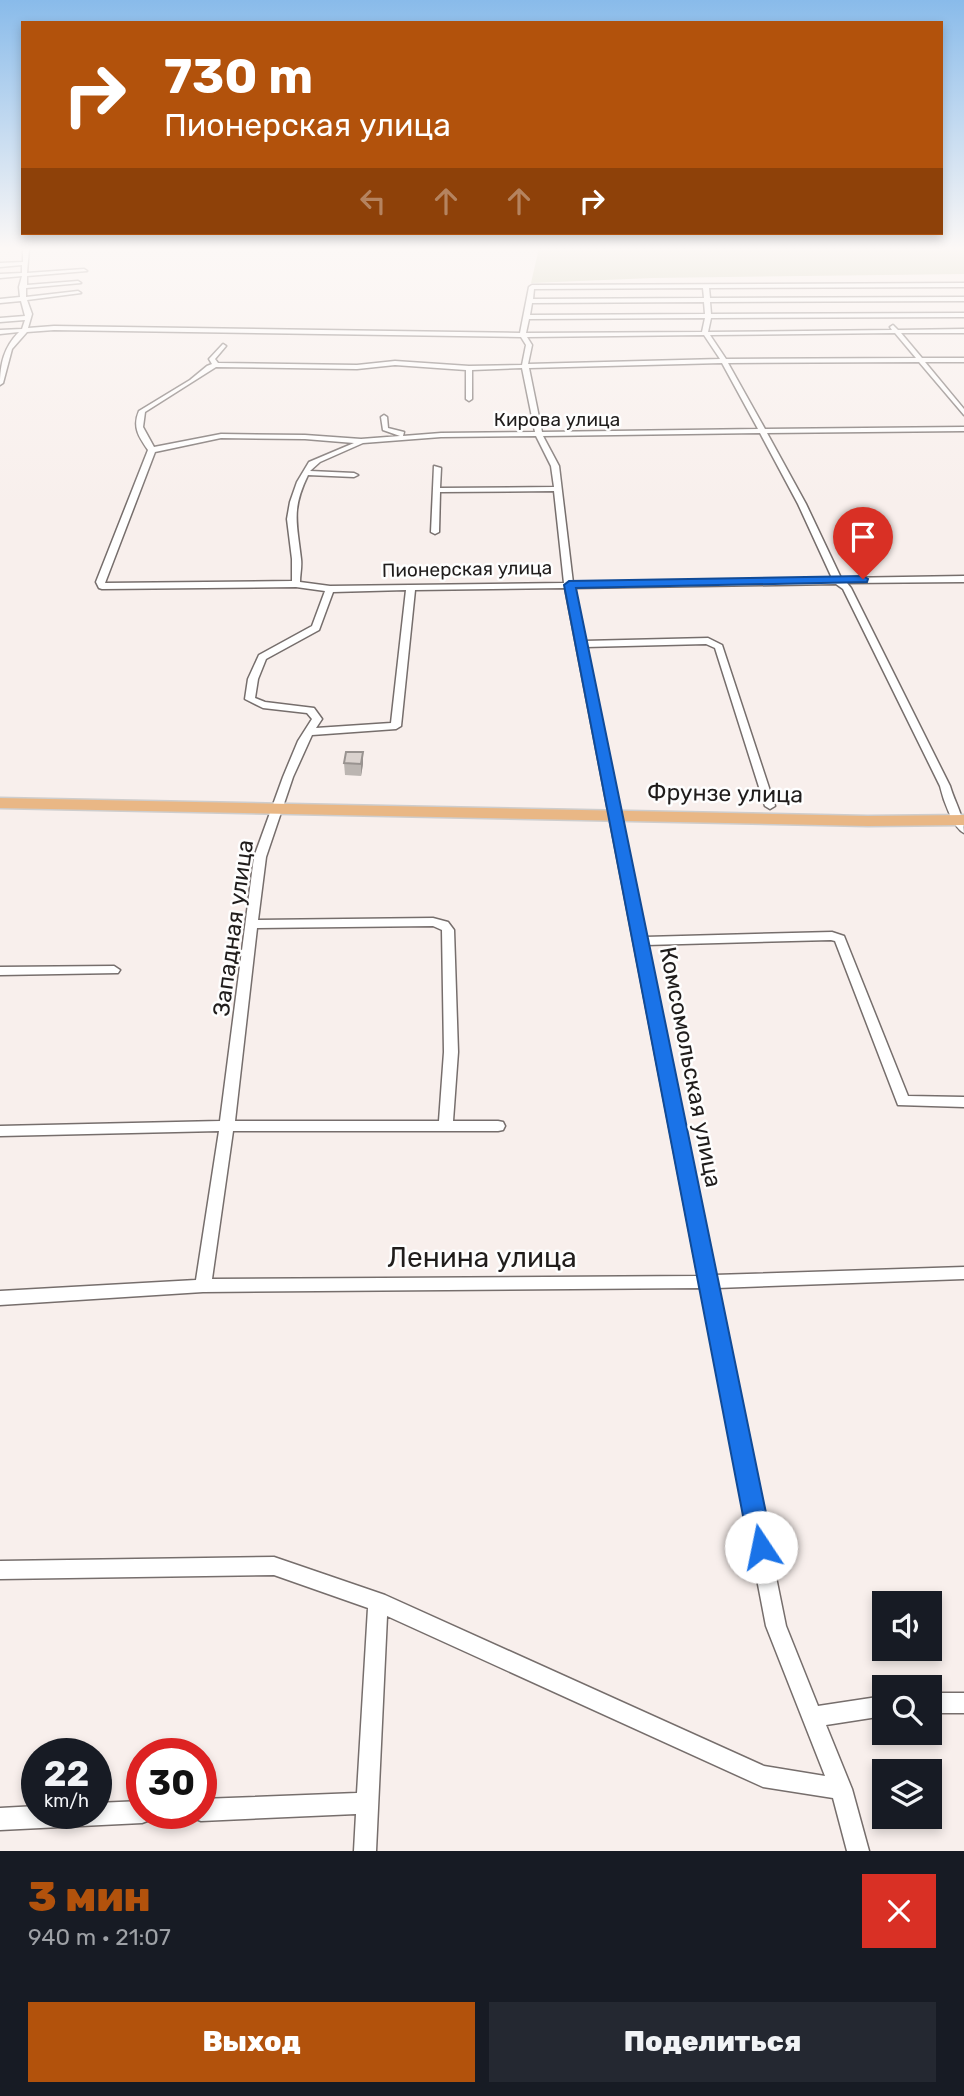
<!DOCTYPE html>
<html lang="ru">
<meta charset="utf-8">
<style>
:root{--surface:#171b24;--page:#242831;--text:#f1f3f6;--muted:#9ea1a6;--accent:#b2520c}
body{margin:0;font-family:Rubik,sans-serif;background:var(--page);color:var(--text);height:100vh;display:flex;flex-direction:column;font-size:26px;white-space:nowrap}
*{box-sizing:border-box;margin:0}
p{font-size:23px;color:var(--muted)}
.icon{flex:none;width:38px;height:38px;fill:none;stroke:currentColor;stroke-width:2;stroke-linecap:round;stroke-linejoin:round}
.map{position:relative;height:1851px;overflow:hidden}
.side{display:flex;flex-direction:column;background:var(--surface);flex:1}
.side>*{flex:none}
.hud{position:absolute;left:21px;top:21px;width:922px;height:214px;border-radius:0px;box-shadow:0 4px 10px #0003;background:#b2520c;color:#fff;overflow:hidden}
.tools{position:absolute;left:872px;top:1591px;display:grid;gap:14px}
.tools a{display:grid;place-items:center;width:70px;height:70px;border-radius:0px;background:var(--surface);box-shadow:0 4px 10px #0003;font-size:35px}
.speed{position:absolute;left:21px;top:1738px;display:flex;gap:14px;font-size:35px;font-weight:700;text-align:center}
.speed>*{display:grid;place-content:center;width:91px;height:91px;border-radius:50%;background:var(--surface);box-shadow:0 4px 10px #0003;line-height:1}
.speed small{font-size:18px;font-weight:400}
.speed .limit{border:10px solid #d22;background:#fff;color:#111}
.pin{position:absolute;display:grid;place-items:center;width:60px;height:60px;color:#fff;margin:-72px -30px;border-radius:50% 50% 50% 0;rotate:-45deg;box-shadow:0 0 7px #0007}
.pin .icon{rotate:45deg}
.me{position:absolute;width:77px;margin:-38px;rotate:349deg;stroke-linejoin:round;filter:drop-shadow(0 0 5px #0008)}
.turn{display:flex;align-items:center;gap:24px;height:147px;padding:0 28px;font-size:32px}
.turn .icon{width:91px;height:91px;stroke-width:2.5}
.turn b{display:block;font-size:49px;line-height:60px}
.lanes{display:flex;align-items:center;height:66px;padding:0 28px;background:#0003;justify-content:center;gap:35px;direction:ltr}
.lanes .off{opacity:.35}
.round{display:grid;place-items:center;flex:none;width:74px;height:74px;border-radius:0px;background:var(--page)}
.head{display:flex;align-items:center;justify-content:space-between;height:119px;padding:0 28px}
h1{font-size:42px;font-weight:800;line-height:52px;color:var(--accent)}
.action{display:flex;gap:14px;margin-top:auto;padding:14px 28px}
.action a{flex:1;height:80px;border-radius:0px;background:var(--accent);color:#fff;font-size:28px;font-weight:800;line-height:80px;text-align:center}
.action a+a{background:var(--page);color:var(--text)}
.map>svg:first-child{display:block}
</style>
<div class="map">
<svg width="964" height="1851" viewBox="0 0 964 1851">
<rect width="100%" height="100%" fill="#f8efec"/>
<!-- green -->
<path fill="#c3c7a6" d="M539 248H964V274L653 278 531 283Z"/>
<g fill="none" stroke-linecap="round" stroke-linejoin="round">
<!-- minor casing -->
<g stroke="#766e6c" stroke-width="3">
<path id="minor" d="M23 248H29L27 273 84 269 87 271 27 276V285L78 281 81 283 26 288V297L78 291 81 293 27 300 32 314 28 328 54 326 520 333 529 287 532 285 964 283V287L709 288 710 298 964 297V301L710 302 711 314 964 313V317L711 318 708 332 892 330 890 327 893 325 898 330 964 329V333H901L922 358H964V362H925L964 409V415L919 362 728 363 765 429 964 427V431L767 433 806 504 841 578 964 576V582L847 583 851 588 950 786C955 803 964 816 964 833 953 828 943 799 940 786L843 589 836 584 574 588 584 641 708 638 722 645 775 806 770 809 765 806 715 648 706 644 585 647 645 937 832 932 844 936 908 1096 964 1097V1107L898 1105 835 941 831 940 646 945 714 1275 964 1267V1279L717 1288 786 1626 818 1706 884 1696V1716L826 1725 852 1789 869 1851H847L833 1798 763 1787 387 1616 376 1851H354L356 1814 201 1821 193 1818 191 1813H201V1799L357 1793 368 1608 274 1575 0 1579V1561L274 1557 385 1595 764 1766 825 1776 766 1626 701 1288 203 1292 0 1305V1291L196 1280 219 1131 0 1136V1126L220 1121 254 857 283 777 298 741 312 719 307 713 263 708 245 699 248 679 259 655 312 626 325 591 296 587 102 589 99 588 96 582 148 450C139 437 132 427 139 411L190 380 207 366 212 364 209 359 223 344 226 346 215 359 218 363 357 365 395 361 469 366 522 365 526 345 521 337 54 330 27 332 12 349 3 383 0 385C0 364 4 347 19 332L0 334V330L22 329 25 320 0 322V318L25 316 21 301 0 303V299L20 297 19 287 22 276 0 278V274L22 273V265L0 267V263L23 262ZM703 288 704 298 533 299 534 289ZM704 302 705 314 530 315 532 303ZM705 318 702 332 526 333 529 319ZM895 333 916 358 726 359 710 335ZM704 335 720 359 528 364 532 345 527 337ZM722 363 758 429 542 432 529 368ZM395 365 466 370V399L469 401 472 399V370L522 368 535 432 441 433 403 436 404 432 388 428 387 417 384 415 381 417 383 430 400 436 361 439 305 435 221 434 154 447 143 427 145 412 216 367 357 369ZM760 433 798 504 832 578 573 583 559 466 543 436ZM536 436 551 466 554 487 440 488 441 468 434 466 431 532 435 534 439 532 440 492 554 491 564 583 330 586 300 582C300 574 302 567 301 559 297 523 291 510 308 475L354 477 358 475 354 473 310 471 320 462 363 443 441 437ZM221 438 305 439 354 443 309 462 297 482 290 502 287 519 292 559V581L105 583 155 452ZM565 588 698 1276 212 1279 233 1131H498L503 1130 505 1126 503 1122 498 1121H453L458 1052 454 930 448 922 433 918 258 920 266 857 293 777 312 735 396 729 401 726 415 590ZM406 590 391 723 316 728 322 719 314 708 265 702 255 698 258 679 266 659 319 630 333 592ZM433 926 442 930 444 1052 439 1121H235L257 928Z
M114 966 120 970 118 973 0 975V967Z
M929 1693H964V1713H929Z
M142 1801V1813H152L150 1820 142 1823 0 1830V1808L37 1806V1813H96V1803Z"/>
</g>
<!-- primary casing -->
<g stroke="#cecdcd" stroke-width="3">
<path id="primary" d="M0 798 868 816 964 815V825L868 826 0 808Z"/>
</g>
<!-- minor -->
<use href="#minor" fill="#fff" fill-rule="evenodd"/>
<!-- primary -->
<use href="#primary" fill="#e9b785" fill-rule="evenodd"/>
</g>
<!-- wall -->
<path fill="#bbb5b1" d="M363 752V764L361 776 345 775 344 763Z"/>
<!-- shaded-wall -->
<path fill="#999390" d="M363 752V764L361 776V764Z"/>
<!-- building -->
<path fill="#dad2ce" stroke="#999390" stroke-width="2" d="M346 752H363L361 764 344 763Z"/>
<!-- sky -->
<linearGradient id="sky" x2="0" y2="1"><stop stop-color="#89bbea"/><stop offset="0.49" stop-color="#fcf8f6"/><stop offset="1" stop-color="#fcf8f6" stop-opacity="0"/></linearGradient>
<rect width="964" height="507" fill="url(#sky)"/>
<!-- route -->
<path fill="#1a73e8" stroke="#114b97" stroke-width="2" d="M863 576 868 579 867 582 576 588 773 1547 769 1555 761 1558 752 1555 749 1547 564 585 569 581Z"/>
<g text-anchor="middle" dominant-baseline="central" stroke-width="5" stroke-linejoin="round" paint-order="stroke">
<!-- far-street labels -->
<g font-size="19" fill="#201d1c" stroke="#fefefe">
<text x="557" y="419">Кирова улица</text>
<text transform="translate(467 569) rotate(-1)">Пионерская улица</text>
</g>
<!-- street labels -->
<g font-size="23" fill="#201d1c" stroke="#fefefe">
<text transform="translate(725 793) rotate(1)">Фрунзе улица</text>
<text transform="translate(233 928) rotate(-82)">Западная улица</text>
<text transform="translate(691 1067) rotate(79)">Комсомольская улица</text>
</g>
<!-- near-street labels -->
<g font-size="28" fill="#201d1c" stroke="#fefefe">
<text x="482" y="1257">Ленина улица</text>
</g>
</g>
</svg>
<div class="tools">
<a><svg class="icon" aria-label="sound" viewBox="0 0 24 24"><path d="M4 9h4l5-4v14l-5-4H4zM17 9q2 3 0 6"/></svg></a>
<a><svg class="icon" aria-label="search" viewBox="0 0 24 24"><circle cx="10" cy="10" r="6"/><path d="M15 15l6 6"/></svg></a>
<a><svg class="icon" aria-label="layers" viewBox="0 0 24 24"><path d="M12 4l9 5-9 5-9-5zM3 14l9 5 9-5"/></svg></a>
</div>
<div class="speed"><div>22<small>km/h</small></div><div class="limit">30</div></div>
<div class="pin" style="left:863px;top:579px;background:#d93025"><svg class="icon" aria-label="arrive" viewBox="0 0 24 24"><path d="M6 21V4h12l-3 4 3 4H6"/></svg></div>
<svg class="me" style="left:761px;top:1547px" viewBox="-20 -20 40 40"><circle r="19" fill="#fff"/><path d="M0-13L10 11 0 6-10 11z" fill="#1a73e8"/></svg>
<div class="hud">
<div class="turn"><svg class="icon" aria-label="right" viewBox="0 0 24 24"><path d="M7 20v-9h11M14 6l5 5-5 5"/></svg><div><b>730 m</b>Пионерская улица</div></div>
<div class="lanes"><svg class="icon off" aria-label="left" viewBox="0 0 24 24"><path d="M17 20v-9H6M10 6l-5 5 5 5"/></svg><svg class="icon off" aria-label="ahead" viewBox="0 0 24 24"><path d="M12 20V5M6 11l6-6 6 6"/></svg><svg class="icon off" aria-label="ahead" viewBox="0 0 24 24"><path d="M12 20V5M6 11l6-6 6 6"/></svg><svg class="icon" aria-label="right" viewBox="0 0 24 24"><path d="M7 20v-9h11M14 6l5 5-5 5"/></svg></div>
</div>
</div>
<section class="side">
<div class="head"><div><h1>3 мин</h1><p>940 m · 21:07</p></div><a class="round" style="background:#d93025;color:#fff"><svg class="icon" aria-label="close" viewBox="0 0 24 24"><path d="M6 6l12 12M18 6L6 18"/></svg></a></div>
<div class="action"><a>Выход</a><a>Поделиться</a></div>
</section>
